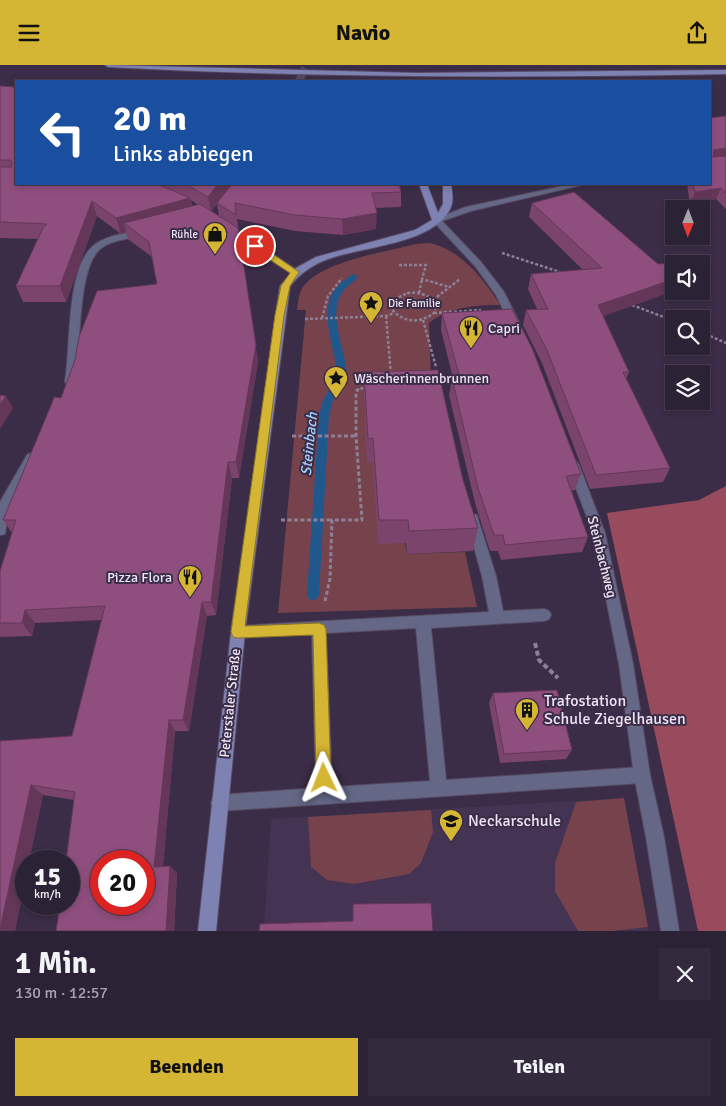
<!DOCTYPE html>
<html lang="de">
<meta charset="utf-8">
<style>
:root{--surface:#2c2235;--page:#342a3d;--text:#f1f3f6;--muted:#a6a4ad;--line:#483f50;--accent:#d5b534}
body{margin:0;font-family:Signika,sans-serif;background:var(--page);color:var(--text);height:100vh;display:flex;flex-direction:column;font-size:19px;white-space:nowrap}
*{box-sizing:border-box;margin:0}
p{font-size:16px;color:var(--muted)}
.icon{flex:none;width:28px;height:28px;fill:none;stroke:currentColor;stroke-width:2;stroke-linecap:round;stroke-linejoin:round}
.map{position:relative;height:866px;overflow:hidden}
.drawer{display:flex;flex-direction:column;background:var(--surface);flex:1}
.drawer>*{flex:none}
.hud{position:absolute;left:15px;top:15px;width:696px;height:105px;border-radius:0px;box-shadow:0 2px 8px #0003,0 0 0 1px var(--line);background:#1a4fa0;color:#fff;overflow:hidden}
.needle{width:32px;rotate:181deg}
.tools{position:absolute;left:665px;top:135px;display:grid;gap:10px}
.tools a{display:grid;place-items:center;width:45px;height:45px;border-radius:0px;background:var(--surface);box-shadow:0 2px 8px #0003,0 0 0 1px var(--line);font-size:25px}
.speed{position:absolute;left:15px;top:785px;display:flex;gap:10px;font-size:25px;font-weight:700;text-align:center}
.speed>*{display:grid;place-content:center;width:65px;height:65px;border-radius:50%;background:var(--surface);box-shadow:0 2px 8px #0003,0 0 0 1px var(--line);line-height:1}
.speed small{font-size:12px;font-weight:400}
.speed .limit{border:8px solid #d22;background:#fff;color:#111}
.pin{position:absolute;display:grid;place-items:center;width:42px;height:42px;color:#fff;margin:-21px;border:2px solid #fff;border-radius:50%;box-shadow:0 1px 5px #0007}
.me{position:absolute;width:55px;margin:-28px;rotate:358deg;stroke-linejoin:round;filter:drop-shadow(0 0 4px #0008)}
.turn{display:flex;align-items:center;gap:18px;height:105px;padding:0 15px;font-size:22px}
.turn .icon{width:65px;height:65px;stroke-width:2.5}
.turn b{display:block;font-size:35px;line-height:42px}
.round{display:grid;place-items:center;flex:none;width:52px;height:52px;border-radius:0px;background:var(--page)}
.headline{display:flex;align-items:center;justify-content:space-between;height:85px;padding:0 15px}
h1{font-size:30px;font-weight:800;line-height:38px}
.primary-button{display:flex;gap:10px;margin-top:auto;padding:10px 15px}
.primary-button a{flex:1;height:58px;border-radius:0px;background:var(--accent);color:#111;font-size:20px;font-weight:800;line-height:58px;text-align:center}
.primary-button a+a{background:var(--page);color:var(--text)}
header{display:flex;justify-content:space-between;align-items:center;height:65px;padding:0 15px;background:var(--accent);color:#111;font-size:22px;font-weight:800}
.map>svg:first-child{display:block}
</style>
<header><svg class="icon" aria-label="menu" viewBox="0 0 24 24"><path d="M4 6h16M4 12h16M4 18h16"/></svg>Navio<svg class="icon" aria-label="share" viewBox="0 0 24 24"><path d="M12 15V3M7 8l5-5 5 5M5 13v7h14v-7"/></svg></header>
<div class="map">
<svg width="726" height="866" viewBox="0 0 726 866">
<rect width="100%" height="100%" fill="#3b2d47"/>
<!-- built -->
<path fill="#453353" d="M624 733 648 866H264L271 754Z"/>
<!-- green -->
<path fill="#76434d" d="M429 178C460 184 484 214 500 240 475 240 449 242 429 258L431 317 368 398 389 397 407 489 465 487 477 542 278 548 306 245H297C298 237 299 228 303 222 321 196 386 187 416 179Z
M624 733 648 862 612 866H578L555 826V798L576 737Z
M431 745 433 767 421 798 409 809 354 819 327 815 311 802 308 752Z"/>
<!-- forest -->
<path fill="#984b5c" d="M726 421V866H698L607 448 699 435Z"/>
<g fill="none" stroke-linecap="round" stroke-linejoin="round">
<!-- stream -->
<path fill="#20578d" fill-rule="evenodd" d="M354 209 358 212C354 217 348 220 344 225 325 248 347 286 347 312L333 335 329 351 319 530 317 534 313 535 309 534 307 530 319 351 323 335 337 312C337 282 313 243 341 218 345 215 349 211 354 209Z"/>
<!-- minor-tunnel -->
<path stroke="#564861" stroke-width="8" stroke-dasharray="8 4" stroke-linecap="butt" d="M299 16 305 3"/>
<!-- service casing -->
<g stroke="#574a63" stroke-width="2">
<path id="service" d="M472 449 477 450 478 454 496 511 503 546 544 544 549 546 551 550 549 554 544 556 431 563 446 715 642 702 648 704 650 710 648 716 642 718 219 746 213 744 211 738 213 732 219 730 316 723 312 569 238 573 233 572 231 567 233 562 238 561 489 547 482 511 466 454 467 450ZM416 563 430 716 332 722 326 568Z"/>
</g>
<!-- minor casing -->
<g stroke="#574a63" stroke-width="2">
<path id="minor" d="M572 119H586L471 146 442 156 481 197 504 227 520 259 515 262 511 261 496 230 475 201 432 155 466 142Z
M226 159 229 160 300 207 298 209H292L223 164V160Z
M143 165 146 166V170C131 174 111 174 99 185 77 206 81 285 75 316L70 320 66 319 65 316C71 282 66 206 92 182 105 170 127 168 143 165Z
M31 388 37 393 9 443 5 469 0 470V437L27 390Z
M573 395 577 397 579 400 605 468 633 599 650 710 664 772 679 866H661L646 772 634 710 619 599 593 468 567 400 569 397Z"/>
</g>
<!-- secondary casing -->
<g stroke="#574a63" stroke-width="2">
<path id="secondary" d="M105 0 417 8 726 5V9C520 13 314 13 108 2Z
M419 119H427L438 148 443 139V119H451C452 126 454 135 451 142 434 181 358 181 323 196 309 202 299 210 290 221L245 567 216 866H198L231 567 280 221 296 203 316 192 415 165 432 155Z"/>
</g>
<!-- path-far2 -->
<path stroke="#8c8096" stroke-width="2.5" stroke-dasharray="3 2" stroke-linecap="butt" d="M502 188 563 208
M399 200H426L422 214 449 222
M407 228C419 227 429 229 436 240L434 248C420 259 402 258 391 243L392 236Z
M419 228 422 214
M433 235 460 214
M632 240 674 256
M434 248 481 245
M386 251 391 310
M322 253 328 231 342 213
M305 254 386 251 394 248
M423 255 436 302
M701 267 726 278
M357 326 359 323 367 324"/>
<!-- path-far1 -->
<path stroke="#8c8096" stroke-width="3" stroke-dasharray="4 2.5" stroke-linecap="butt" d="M292 371H356
M281 455H332
M325 536 330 514 332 455H362L356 371V327L358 324"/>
<!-- path -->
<path stroke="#8c8096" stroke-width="4" stroke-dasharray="5 3" stroke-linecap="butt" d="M535 578 539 595 558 613"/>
<!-- service -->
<use href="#service" fill="#646785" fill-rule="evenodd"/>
<!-- minor -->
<use href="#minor" fill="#646785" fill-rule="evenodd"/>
<!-- secondary -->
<use href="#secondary" fill="#7e82b2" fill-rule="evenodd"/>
</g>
<!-- wall -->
<path fill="#7b446c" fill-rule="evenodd" d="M0 21 16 119H399L401 127V142L375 143 376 164 343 170 295 166 237 154 258 297 239 413H232L216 550 207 551 189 666H175L163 801H170L177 808 174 866H56L74 735 43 730 29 796H26V810L15 866H0V676L72 671 102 555 35 558 32 571 0 572V506L12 468 3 455 61 333 157 219 152 192 128 174 126 167 121 169 97 151 66 237H23L16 221 38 174 0 173ZM191 135 198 140 192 141ZM217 139 219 151 211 146Z
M726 51V144L716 134 690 139 687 119H710Z
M532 138 658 199 603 252 629 307 626 315 670 403 663 417 590 424 542 298 523 260 526 245 537 244 528 224 531 209 583 205 529 152Z
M442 248 581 409 575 425 571 426 588 472 582 487 501 495 498 486H490L475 438 449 330 452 313H453L441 265Z
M364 307 463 415 478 463 473 486 407 489 406 478 378 479 373 398H367L364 332Z
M493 628 572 685 566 694 500 698 489 638Z"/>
<!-- shaded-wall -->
<path fill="#643758" d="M726 83V94L710 96 714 85Z
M218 119H233L211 147 208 132Z
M721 123 716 134 690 139 695 127Z
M190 133 193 149 124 158 126 167 121 169 116 153Z
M92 136 97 151 66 237 60 221Z
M377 148 376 164 343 170 342 154Z
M238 163 258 297 239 413 236 397Z
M674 214V226L593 255 598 240Z
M6 331 13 343 0 364V340Z
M228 397 232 413 216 550 211 537Z
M202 537 207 551 189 666 183 655Z
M25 545 35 558 32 571 22 558Z
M169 655 175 666 162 810 154 802Z
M31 720 43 730 29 796H26V810L15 866H0Z
M170 801 177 808 174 866H166Z"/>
<!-- building -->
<path fill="#8f4f7e" stroke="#643758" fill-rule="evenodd" d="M0 21 16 22V119H154L162 121 190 133 116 153 92 136 60 221H16L43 163 47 159 0 157V102H11L12 97 10 95H0Z
M726 51V83L714 85 713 92 726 91V128L721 123 695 127 693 119H710V53Z
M185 119H218L208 132Z
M232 119H399L401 127 372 128 377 148 342 154 294 150 235 138 236 150 217 138Z
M574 127 658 199 694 196 695 199H674V214L598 240 629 307H623L670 403 596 410 546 283 526 245 548 244 531 209 602 203 532 138Z
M200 139 238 163 256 280 236 397H228L211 537H202L183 655H169L154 802 170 801 166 866H56L60 839H69V796H66L75 727 31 720 0 864V676L72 671 105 541 25 545 22 558H0V506L16 455H3L52 338 54 332 61 333 75 295 79 272 97 226 157 219 149 177 124 158ZM101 796H144V839H101Z
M512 244 532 283 581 409 566 411 588 472 505 480 503 470H494L478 423 452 313H460L442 248Z
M438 305 463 415 478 463 409 466 408 455H379L373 373 368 374 364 307Z
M0 330 6 331 0 340Z
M557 625 572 685 504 689 493 628Z
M431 838 433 866H259L260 859 353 856V839Z"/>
<!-- route -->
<path fill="#d5b534" stroke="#8a7622" d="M252 179H258L299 207 290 221 284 250 245 561 319 558 324 560 326 564 331 713 329 718 324 720 318 718 316 713 313 570 238 573 233 572 231 567 275 250 281 221 290 208 252 183Z"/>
<!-- icons -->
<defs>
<g id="shop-pin" transform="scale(1.25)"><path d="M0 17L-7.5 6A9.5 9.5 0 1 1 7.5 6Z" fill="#d5b534" stroke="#3b2d47"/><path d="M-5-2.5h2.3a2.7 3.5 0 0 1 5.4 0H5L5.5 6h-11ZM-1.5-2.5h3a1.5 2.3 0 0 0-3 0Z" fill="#111"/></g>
<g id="sight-pin" transform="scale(1.25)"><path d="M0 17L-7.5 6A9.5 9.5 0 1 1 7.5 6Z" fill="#d5b534" stroke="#3b2d47"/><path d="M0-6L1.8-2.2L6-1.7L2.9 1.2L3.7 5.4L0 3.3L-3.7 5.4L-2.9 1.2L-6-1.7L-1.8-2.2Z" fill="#111"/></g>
<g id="restaurant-pin" transform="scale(1.25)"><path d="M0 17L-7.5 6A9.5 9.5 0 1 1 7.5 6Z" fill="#d5b534" stroke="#3b2d47"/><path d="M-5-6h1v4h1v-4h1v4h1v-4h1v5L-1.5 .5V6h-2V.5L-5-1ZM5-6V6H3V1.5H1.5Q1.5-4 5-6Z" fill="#111"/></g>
<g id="building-pin" transform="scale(1.25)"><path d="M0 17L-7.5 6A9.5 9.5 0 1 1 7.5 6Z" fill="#d5b534" stroke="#3b2d47"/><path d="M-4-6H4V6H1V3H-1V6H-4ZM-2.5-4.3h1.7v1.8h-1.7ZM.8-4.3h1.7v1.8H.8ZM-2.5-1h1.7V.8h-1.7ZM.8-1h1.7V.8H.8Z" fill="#111"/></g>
<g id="school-pin" transform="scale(1.25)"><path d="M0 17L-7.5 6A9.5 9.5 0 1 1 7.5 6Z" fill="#d5b534" stroke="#3b2d47"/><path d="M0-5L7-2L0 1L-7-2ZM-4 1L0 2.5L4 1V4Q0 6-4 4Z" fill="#111"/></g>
</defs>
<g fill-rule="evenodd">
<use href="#shop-pin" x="215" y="169"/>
<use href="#sight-pin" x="371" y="238"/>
<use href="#restaurant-pin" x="471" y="263"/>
<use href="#sight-pin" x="336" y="313"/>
<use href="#restaurant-pin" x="190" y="512"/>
<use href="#building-pin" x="527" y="645"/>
<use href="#school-pin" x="451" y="756"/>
</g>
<g text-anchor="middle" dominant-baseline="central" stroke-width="4" stroke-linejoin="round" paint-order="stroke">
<!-- far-poi labels -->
<g font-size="11" fill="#ece3f4" stroke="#3b2d47" text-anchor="end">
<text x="198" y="169">Rühle</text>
<text x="388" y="238" text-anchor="start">Die Familie</text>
</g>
<!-- poi labels -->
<g font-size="14" fill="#ece3f4" stroke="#3b2d47" text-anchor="start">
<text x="488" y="263">Capri</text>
<text x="354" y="313">Wäscherinnenbrunnen</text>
<text x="172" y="512" text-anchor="end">Pizza Flora</text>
</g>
<!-- street labels -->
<g font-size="14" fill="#ece3f4" stroke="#3b2d47">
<text transform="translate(602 492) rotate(76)">Steinbachweg</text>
<text transform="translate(230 638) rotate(-84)">Peterstaler Straße</text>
</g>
<!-- water labels -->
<g font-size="15" font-style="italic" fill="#a4cfff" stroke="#3b2d47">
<text transform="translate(309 379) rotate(-84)">Steinbach</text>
</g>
<!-- near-poi labels -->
<g font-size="16" fill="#ece3f4" stroke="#3b2d47" text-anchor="start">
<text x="544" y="636">Trafostation<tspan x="544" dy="18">Schule Ziegelhausen</tspan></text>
<text x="468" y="756">Neckarschule</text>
</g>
</g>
</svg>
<div class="tools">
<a><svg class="needle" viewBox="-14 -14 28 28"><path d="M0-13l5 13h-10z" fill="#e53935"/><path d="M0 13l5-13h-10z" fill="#a6a4ad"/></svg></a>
<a><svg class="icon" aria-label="sound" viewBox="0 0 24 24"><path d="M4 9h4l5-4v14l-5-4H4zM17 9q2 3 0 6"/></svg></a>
<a><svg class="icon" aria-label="search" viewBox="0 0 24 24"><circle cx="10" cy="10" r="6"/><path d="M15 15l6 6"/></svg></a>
<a><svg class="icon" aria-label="layers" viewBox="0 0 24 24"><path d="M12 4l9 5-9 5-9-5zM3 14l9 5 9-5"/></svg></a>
</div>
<div class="speed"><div>15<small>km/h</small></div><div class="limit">20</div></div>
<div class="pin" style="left:255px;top:181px;background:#d93025"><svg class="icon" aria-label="arrive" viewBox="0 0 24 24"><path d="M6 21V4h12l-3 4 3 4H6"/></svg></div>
<svg class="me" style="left:324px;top:713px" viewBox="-20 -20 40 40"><path d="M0-17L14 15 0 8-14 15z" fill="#d5b534" stroke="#fff" stroke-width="4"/></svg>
<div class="hud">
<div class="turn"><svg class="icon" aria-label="left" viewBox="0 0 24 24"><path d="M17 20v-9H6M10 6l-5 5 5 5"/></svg><div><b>20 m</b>Links abbiegen</div></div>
</div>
</div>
<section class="drawer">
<div class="headline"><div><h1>1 Min.</h1><p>130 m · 12:57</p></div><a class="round"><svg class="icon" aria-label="close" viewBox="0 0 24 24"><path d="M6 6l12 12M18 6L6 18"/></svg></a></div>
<div class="primary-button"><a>Beenden</a><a>Teilen</a></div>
</section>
